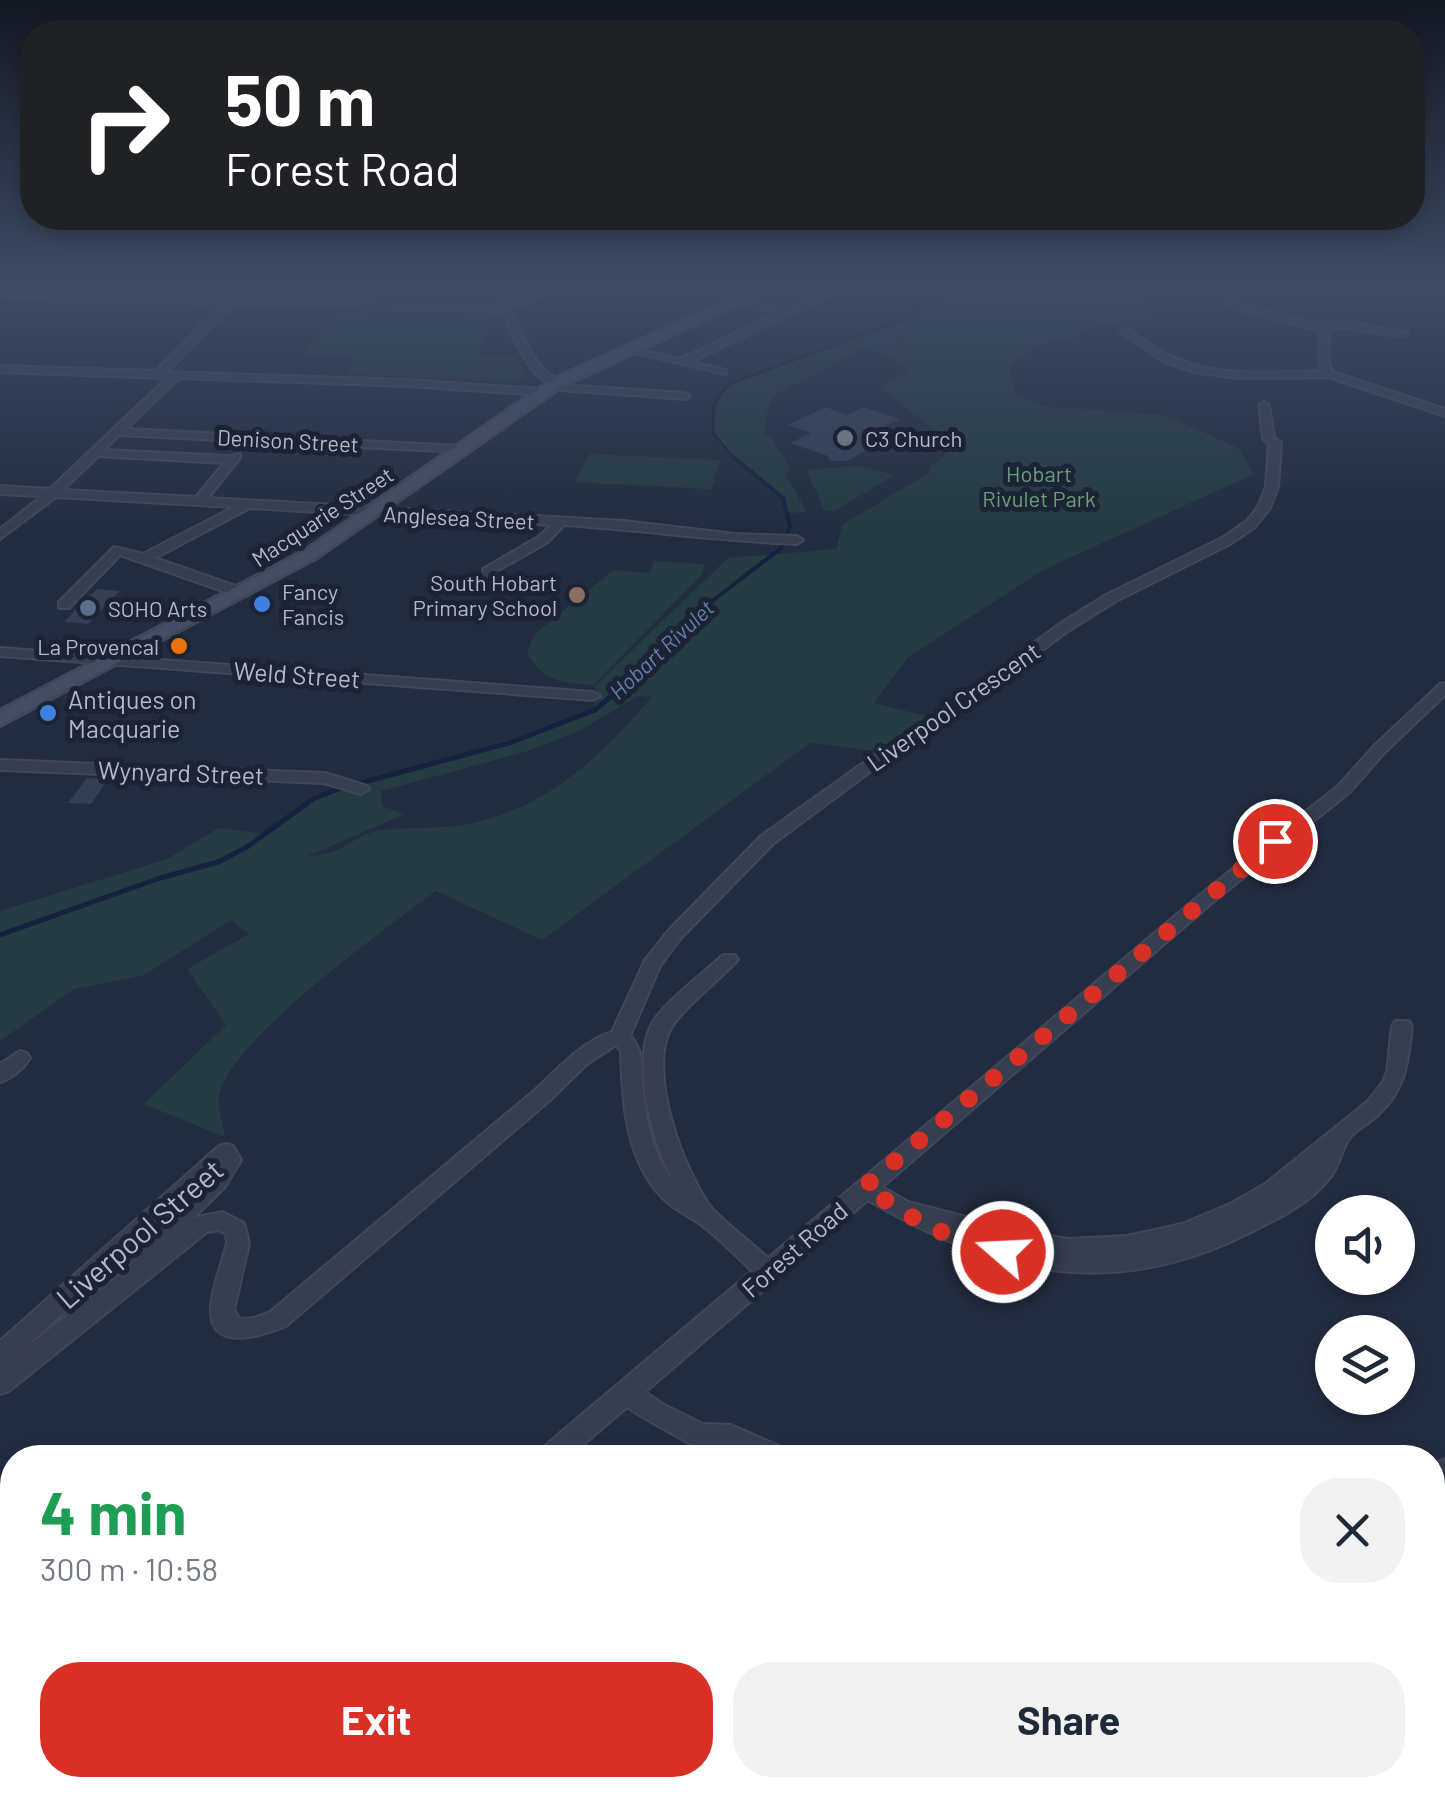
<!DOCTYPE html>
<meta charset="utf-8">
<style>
:root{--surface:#fff;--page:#f2f2f3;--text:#1f2937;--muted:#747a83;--accent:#d93025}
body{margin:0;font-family:Barlow,sans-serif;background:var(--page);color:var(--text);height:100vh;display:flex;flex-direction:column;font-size:38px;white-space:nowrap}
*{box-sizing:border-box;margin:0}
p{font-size:32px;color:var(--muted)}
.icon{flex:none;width:55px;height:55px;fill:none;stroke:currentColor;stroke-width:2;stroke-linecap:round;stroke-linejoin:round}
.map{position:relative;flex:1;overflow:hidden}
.side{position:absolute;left:0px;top:1445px;width:1445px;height:352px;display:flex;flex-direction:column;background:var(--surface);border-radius:40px 40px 0 0;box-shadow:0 5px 15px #0003}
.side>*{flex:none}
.banner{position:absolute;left:20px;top:20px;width:1405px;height:210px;border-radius:40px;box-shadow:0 5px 15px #0003;background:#202124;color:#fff;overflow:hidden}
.tools{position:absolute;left:1315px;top:1195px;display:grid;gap:20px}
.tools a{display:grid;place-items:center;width:100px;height:100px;border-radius:50%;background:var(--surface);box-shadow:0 5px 15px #0003;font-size:50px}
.pin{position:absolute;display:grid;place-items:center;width:85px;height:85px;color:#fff;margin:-42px;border:5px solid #fff;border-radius:50%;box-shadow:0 2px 10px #0007}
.me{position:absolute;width:110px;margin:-55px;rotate:289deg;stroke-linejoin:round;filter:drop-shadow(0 0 8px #0008)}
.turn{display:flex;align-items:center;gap:35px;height:210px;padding:0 40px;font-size:45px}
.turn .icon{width:130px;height:130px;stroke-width:2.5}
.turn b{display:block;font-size:70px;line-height:85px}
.round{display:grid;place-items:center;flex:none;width:105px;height:105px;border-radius:40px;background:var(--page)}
.headline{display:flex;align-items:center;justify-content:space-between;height:170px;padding:0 40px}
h1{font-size:60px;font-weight:700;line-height:75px;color:#1e9e55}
.action{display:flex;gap:20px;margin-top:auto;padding:20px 40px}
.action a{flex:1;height:115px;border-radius:40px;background:var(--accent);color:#fff;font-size:40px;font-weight:700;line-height:115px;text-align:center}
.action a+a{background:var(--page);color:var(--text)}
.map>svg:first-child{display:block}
</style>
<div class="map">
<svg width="1445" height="1796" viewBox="0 0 1445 1796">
<rect width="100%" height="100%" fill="#222c40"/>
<!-- medical -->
<path fill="#332f40" d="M581 284H758L668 323 558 293Z"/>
<!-- green -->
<path fill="#243b41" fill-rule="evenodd" d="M955 284H1168L1150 302 1154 319 1098 325 1062 342 1037 344 1009 369 1014 392 1042 406 1166 415 1238 448 1254 474 1043 570 907 658 874 703 930 717 876 751 810 743 542 940 436 891C391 925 222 1045 219 1098 218 1110 223 1125 225 1137L144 1104 226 1025 187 969 249 934 231 920 144 975 74 989 0 1041V911L167 859 219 828 266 834 313 799 334 790 570 722 595 710V686L728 558 836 549 842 525 929 473 930 467 954 448 938 441 930 427 879 387 910 370 881 352 915 332 875 352 863 349 774 395 766 415 765 435 771 436 791 471 785 473 807 512 789 513C768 462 675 456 729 384L906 319C925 309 937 295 955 284ZM638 696 652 697C599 759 540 814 457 826 439 828 382 828 372 832 348 841 337 856 308 856L405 814 382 806 381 791 525 752 579 731Z
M338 313 493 317 477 356 516 357 528 377 515 382 345 374 355 357 302 354Z
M589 454 719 460H720L711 489 575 482Z
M857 466 895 475 834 511H825L806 470Z
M654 561 705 564 701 576 593 685C562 683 545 682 527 654L533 636 613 570 649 573Z"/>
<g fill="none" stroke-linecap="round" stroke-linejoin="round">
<!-- stream-far2 -->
<path stroke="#14223f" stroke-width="2.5" d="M735 460 713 433 714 403 729 384 906 319 955 284"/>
<!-- stream-far1 -->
<path stroke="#14223f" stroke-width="4" d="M627 683 702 609 781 548 790 526 783 498 733 457"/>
<!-- stream -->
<path stroke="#14223f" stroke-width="5" d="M0 935 160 878 218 862 247 847 313 799 335 790 512 742 595 710 630 680"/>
</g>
<!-- building -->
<path fill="#343f56" d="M825 407 848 415 863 407 900 419 885 426 898 434 847 461H830L828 456 790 443 811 433 788 425Z
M97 589 120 591 88 624 64 622Z
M87 778 108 779 91 804 68 803Z"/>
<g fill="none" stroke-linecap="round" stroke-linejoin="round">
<!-- street casing -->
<g stroke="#404759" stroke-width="4">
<path id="street" d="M313 284H322L308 301 499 306 488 284H496L507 304 561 284H573L510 309C522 333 534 371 561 381V385L685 393 690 396 685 399 545 389V385L550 384C525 374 514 334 502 312L233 304 167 372 408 380 541 389 546 392 541 395 408 386 179 378 126 429 460 446 466 449 460 452 119 435 104 450 230 456 240 454V458L208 498 624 521 735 534 797 536 803 540 797 544C719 541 642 530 564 525L548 542 488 576 483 575V569L540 536 551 525 250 508 155 558 247 590V596H237L120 555 69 608H59V602L114 547 143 554 234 507 56 497 0 539V529L42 496 0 494V486L50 489 167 378 0 372V366L156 371 223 304 0 298V292L298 301ZM98 456 224 463 196 497 63 490Z
M860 284H874L825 298 691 362 726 370V374L623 350 628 347 680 359 779 313 733 303V299L787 309 819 294Z
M1246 284H1343L1339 288 1250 289 1234 296 1246 306 1317 324 1347 322 1406 332 1408 334 1403 337 1347 328H1329V365L1333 372 1445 409V416L1328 377 1238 378 1194 372 1163 361 1120 331 1128 329C1143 339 1158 352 1175 358 1221 378 1273 372 1322 371L1319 365 1320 331 1240 310 1228 303 1226 293Z
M1264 402 1269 405 1274 438 1281 443 1278 487 1270 508 1255 527 1230 544 1116 601 1068 631 937 729 890 757 773 844 680 939 660 966 630 1036C645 1051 641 1068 643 1089 646 1120 652 1155 673 1179 652 1144 630 1057 654 1020 668 1000 703 973 723 955H735L738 959 735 963C720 979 679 1012 670 1030 648 1073 683 1169 710 1206 721 1220 753 1244 768 1258L1201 894 1338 786 1374 746 1440 684 1445 683V695L1385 752 1350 792 1213 902 882 1187 908 1202 1021 1231 1068 1239 1127 1236 1182 1224 1232 1203 1265 1184 1368 1101 1383 1082 1387 1072 1392 1026 1395 1021H1409L1412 1026C1408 1062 1406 1089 1378 1115 1370 1123 1355 1130 1349 1139 1341 1150 1340 1166 1329 1179 1308 1205 1277 1219 1247 1234 1110 1302 994 1274 868 1200L645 1392 664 1405 703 1424 731 1425 788 1450 791 1458H750L738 1452 740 1458H709C684 1436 653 1426 627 1407L568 1458H537L540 1450 752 1271C735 1255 719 1238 700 1224 690 1217 678 1211 668 1203 626 1167 622 1102 621 1051L616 1045 587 1064 549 1101 286 1326C262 1336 207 1354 211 1306 213 1285 222 1263 227 1243L226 1234 219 1230 207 1232 9 1391 0 1394V1369L5 1365 0 1367V1341L219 1146 226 1144 233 1146 241 1160 225 1187 193 1218 222 1212 244 1223 249 1243 234 1310 240 1319 254 1318 270 1312 535 1090C559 1068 581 1042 612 1032L645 960 668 931 761 836 880 751 927 723 1058 625 1106 595 1222 538 1247 521 1258 507 1266 487 1269 444 1263 439 1259 405ZM124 1258 122 1262 127 1269 19 1353Z
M0 648 593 692 600 696 593 700 0 656Z
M0 760 325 773 367 786 369 789 361 794 324 783 0 770Z
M20 1051 27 1053 30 1058C24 1068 11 1079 0 1082V1064Z
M1445 1459V1484L1432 1489V1464Z
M1445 1488V1513L1432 1518V1493Z
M1432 1757 1445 1762V1792L1427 1785H1432Z
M133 1785H171L166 1796H128Z
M338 1785H384L389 1796H343Z
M982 1785H1032L1037 1796H987Z"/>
</g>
<!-- secondary casing -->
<g stroke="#404759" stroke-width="6">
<path id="secondary" d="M765 284H780L562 386 317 557 0 725V711L305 551 552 380Z"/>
</g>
<!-- street -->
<use href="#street" fill="#373e50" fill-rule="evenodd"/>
<!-- secondary -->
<use href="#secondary" fill="#444d63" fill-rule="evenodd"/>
</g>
<!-- sky -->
<linearGradient id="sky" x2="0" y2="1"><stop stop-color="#131823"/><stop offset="0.53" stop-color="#3e4b64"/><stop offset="1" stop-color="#3e4b64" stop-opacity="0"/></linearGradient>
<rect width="1445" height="535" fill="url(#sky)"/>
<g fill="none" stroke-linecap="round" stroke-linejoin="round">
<!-- route -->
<path stroke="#d93025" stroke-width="18" stroke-dasharray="0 32.4" d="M1003 1252 930 1228 864 1187 1275 841"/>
</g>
<!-- markers -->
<circle fill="#6b7280" stroke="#1b2335" stroke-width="4" cx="845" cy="438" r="10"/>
<circle fill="#8d6e63" stroke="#1b2335" stroke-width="4" cx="577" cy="595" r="10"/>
<g fill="#3f7fe0" stroke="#1b2335" stroke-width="4">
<circle cx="262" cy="604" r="10"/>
<circle cx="48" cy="713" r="10"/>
</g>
<circle fill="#5c6f8a" stroke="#1b2335" stroke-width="4" cx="88" cy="608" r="10"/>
<circle fill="#e8710a" stroke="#1b2335" stroke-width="4" cx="179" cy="646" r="10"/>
<g text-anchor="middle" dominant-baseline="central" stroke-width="10" stroke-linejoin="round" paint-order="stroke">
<!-- far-poi labels -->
<g font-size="22" fill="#b3b9cb" stroke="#1b2335" text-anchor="start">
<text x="865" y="438">C3 Church</text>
<text x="557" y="582" text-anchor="end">South Hobart<tspan x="557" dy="25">Primary School</tspan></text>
<text x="282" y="591">Fancy<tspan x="282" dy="25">Fancis</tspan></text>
<text x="108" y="608">SOHO Arts</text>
<text x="159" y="646" text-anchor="end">La Provencal</text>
</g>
<!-- far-street labels -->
<g font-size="22" fill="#b3b9cb" stroke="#1b2335">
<text transform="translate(288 440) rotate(3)">Denison Street</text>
<text transform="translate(322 516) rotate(-33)">Macquarie Street</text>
<text transform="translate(459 517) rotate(3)">Anglesea Street</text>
</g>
<!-- far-park labels -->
<g font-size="22" fill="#689e79" stroke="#1b2335">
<text x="1039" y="473">Hobart<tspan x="1039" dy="25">Rivulet Park</tspan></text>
</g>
<!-- far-water labels -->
<g font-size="22" font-style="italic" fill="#697fac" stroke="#1b2335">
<text transform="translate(661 649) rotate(-43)">Hobart Rivulet</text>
</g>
<!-- street labels -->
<g font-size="25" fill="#b3b9cb" stroke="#1b2335">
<text transform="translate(297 674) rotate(4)">Weld Street</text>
<text transform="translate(953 706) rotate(-35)">Liverpool Crescent</text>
<text transform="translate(181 772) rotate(2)">Wynyard Street</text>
<text transform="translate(794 1249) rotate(-41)">Forest Road</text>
</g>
<!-- poi labels -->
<g font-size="25" fill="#b3b9cb" stroke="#1b2335" text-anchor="start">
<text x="68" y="699">Antiques on<tspan x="68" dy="29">Macquarie</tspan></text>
</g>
<!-- near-street labels -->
<g font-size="30" fill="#b3b9cb" stroke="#1b2335">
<text transform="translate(139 1233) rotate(-41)">Liverpool Street</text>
</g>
</g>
</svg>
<div class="tools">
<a><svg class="icon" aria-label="sound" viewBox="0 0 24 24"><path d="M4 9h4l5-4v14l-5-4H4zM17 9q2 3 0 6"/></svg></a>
<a><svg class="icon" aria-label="layers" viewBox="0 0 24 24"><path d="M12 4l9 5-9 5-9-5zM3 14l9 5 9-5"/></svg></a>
</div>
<div class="pin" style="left:1275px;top:841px;background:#d93025"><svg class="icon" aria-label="arrive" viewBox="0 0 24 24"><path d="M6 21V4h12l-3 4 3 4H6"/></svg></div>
<svg class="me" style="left:1003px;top:1252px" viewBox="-20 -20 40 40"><circle r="17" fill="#d93025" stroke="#fff" stroke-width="3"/><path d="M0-11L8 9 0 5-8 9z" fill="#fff"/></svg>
<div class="banner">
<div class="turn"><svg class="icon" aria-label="right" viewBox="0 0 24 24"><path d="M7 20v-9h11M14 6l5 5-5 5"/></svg><div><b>50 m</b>Forest Road</div></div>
</div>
<section class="side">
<div class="headline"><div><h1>4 min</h1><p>300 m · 10:58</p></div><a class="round"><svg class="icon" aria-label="close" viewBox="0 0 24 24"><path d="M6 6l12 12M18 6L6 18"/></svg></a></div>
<div class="action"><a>Exit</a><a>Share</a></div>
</section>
</div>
